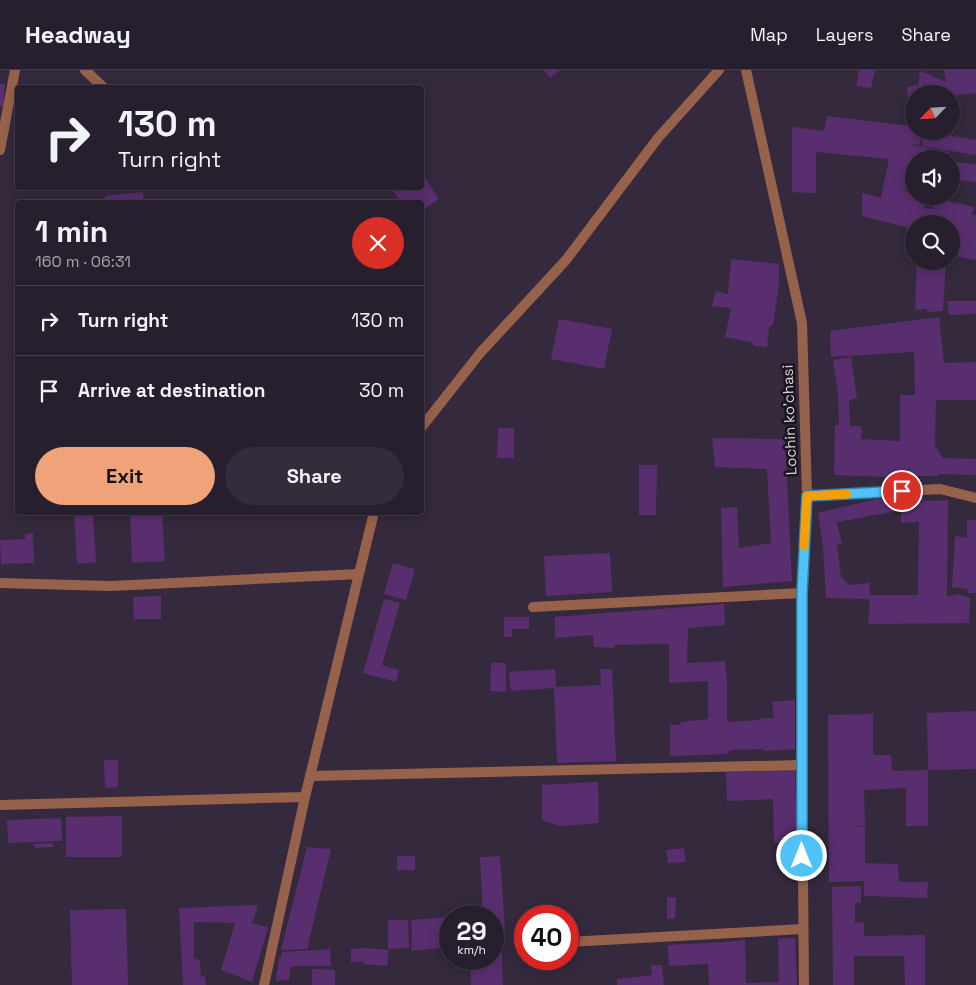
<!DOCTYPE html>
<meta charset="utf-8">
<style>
:root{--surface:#281f2e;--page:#342c3a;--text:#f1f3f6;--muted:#a5a2aa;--line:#443d4a;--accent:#f0a279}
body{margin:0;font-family:"Space Grotesk",sans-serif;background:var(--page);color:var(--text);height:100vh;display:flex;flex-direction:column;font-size:19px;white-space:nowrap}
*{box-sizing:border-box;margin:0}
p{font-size:16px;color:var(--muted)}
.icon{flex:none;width:28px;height:28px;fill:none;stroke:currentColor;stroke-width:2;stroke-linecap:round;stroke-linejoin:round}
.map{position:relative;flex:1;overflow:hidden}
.details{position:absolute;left:15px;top:130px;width:409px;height:315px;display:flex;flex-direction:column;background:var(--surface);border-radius:5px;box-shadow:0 2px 12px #0003,0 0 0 1px var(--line)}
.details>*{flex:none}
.hud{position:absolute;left:15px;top:15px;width:409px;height:105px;border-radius:5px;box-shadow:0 2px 12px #0003,0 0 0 1px var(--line);background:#281f2e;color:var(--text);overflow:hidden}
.needle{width:32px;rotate:245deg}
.controls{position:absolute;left:905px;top:15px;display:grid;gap:10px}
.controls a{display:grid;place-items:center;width:55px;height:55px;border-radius:50%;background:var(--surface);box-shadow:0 2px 12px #0003,0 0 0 1px var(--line);font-size:25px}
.speed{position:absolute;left:439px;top:835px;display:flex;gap:10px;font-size:25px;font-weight:700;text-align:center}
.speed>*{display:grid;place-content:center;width:65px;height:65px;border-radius:50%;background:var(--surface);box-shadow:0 2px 12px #0003,0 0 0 1px var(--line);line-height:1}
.speed small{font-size:12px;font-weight:400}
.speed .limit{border:8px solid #d22;background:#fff;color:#111}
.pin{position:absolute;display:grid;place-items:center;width:42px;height:42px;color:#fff;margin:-21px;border:2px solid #fff;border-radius:50%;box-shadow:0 1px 5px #0007}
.me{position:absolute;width:55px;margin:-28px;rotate:0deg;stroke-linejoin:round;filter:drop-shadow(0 0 4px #0008)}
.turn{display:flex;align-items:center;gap:18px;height:105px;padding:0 20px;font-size:22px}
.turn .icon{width:65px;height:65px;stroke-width:2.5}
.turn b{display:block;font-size:35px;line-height:42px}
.round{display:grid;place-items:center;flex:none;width:52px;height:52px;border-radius:26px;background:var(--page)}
.headline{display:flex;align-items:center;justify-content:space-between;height:85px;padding:0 20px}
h1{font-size:30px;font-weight:700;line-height:38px}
.cta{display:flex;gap:10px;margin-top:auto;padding:10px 20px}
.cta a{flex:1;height:58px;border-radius:30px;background:var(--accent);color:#111;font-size:20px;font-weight:700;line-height:58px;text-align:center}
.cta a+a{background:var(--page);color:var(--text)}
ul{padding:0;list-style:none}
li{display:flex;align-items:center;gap:15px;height:70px;padding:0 20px;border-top:1px solid var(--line)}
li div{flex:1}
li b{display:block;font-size:19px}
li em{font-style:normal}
header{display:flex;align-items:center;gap:30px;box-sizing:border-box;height:70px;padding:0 25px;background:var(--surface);border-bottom:1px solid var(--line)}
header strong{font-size:24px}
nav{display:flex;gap:28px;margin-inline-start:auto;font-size:18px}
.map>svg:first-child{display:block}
</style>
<header>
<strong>Headway</strong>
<nav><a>Map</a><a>Layers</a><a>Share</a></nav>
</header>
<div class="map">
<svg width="976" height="915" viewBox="0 0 976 915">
<rect width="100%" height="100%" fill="#35293d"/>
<!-- building -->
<path fill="#592e6e" d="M544 0H560L550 8Z
M859 0H875L871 18 856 16Z
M944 0H976V23L951 26V24H914V61H923L976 70V85L922 76 923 62 919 75 904 73 949 82 948 89H914V95L909 94 905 121 914 122V126H925L924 138 932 139 935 128 974 137 972 145H976V190L951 185V154H914V159L862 146V123L881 128 889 89 816 82V123L792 122V57L824 61 827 46 910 56 907 18 917 14 918 17 920 1 946 12Z
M0 14H5L3 37H0Z
M951 92 976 94V112L951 109Z
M421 102 439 129 421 141V132H401L393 121 398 118H421Z
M143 122 144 132H106L105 126Z
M731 189 779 194V214L773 255 769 257 767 277 754 276 752 272 725 267 731 238 712 236 716 221 728 224Z
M917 191H946L943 241 927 242V239L915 240Z
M947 231H976V244L949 245Z
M939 247 944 293 976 292V330H936V328L935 375 943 388 976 389V405L939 404V406H913V408L834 405 835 355H839L838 324 833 290 851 287 857 328 849 330 850 356H862L861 369 900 371V325H915L914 282 831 287 830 261Z
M559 249 612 259 604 299 551 289Z
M498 358H514V388H497Z
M712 368 785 369 792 511 723 517 721 438 737 437 739 478 771 473 767 399 715 397Z
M639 395H657L656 445H639Z
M898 424V441L837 452 842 474 837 475 841 506 849 515 869 513 870 525H918L919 452 901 453V425L922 424 924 431 948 430 947 527 959 524 970 528 969 553 868 554 870 529 826 528 823 477 818 443Z
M74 442H93L96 492 77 494Z
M130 442H162L165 491 132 493Z
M967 450H976V523H968L967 519 952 517 955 466 967 468Z
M33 463 34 493 1 494 0 470 25 469V464Z
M610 483 612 522 546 526 544 486Z
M393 493 415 499 406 530 384 524Z
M161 526V549H134L133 527Z
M384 529 400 533 382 595 399 600 396 612 363 603Z
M724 534 725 555 688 558 687 593 725 591 727 610V652L761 650V648H774L772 632 795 630V679L763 681V679L729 680V684L670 686V655H681L680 652 708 649V611L669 613V574L614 575V578L594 577 593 565 555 568V547Z
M504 547H529V559H512V567H504Z
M491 593H506V622L490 621Z
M555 599 556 617 601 615 600 599H612L616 691 557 693 554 618 511 621 509 602Z
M976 641V699L928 700 927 643Z
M873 644V685H891L892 701 928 700V756H906V718L864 720 865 755 845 758 865 756V793L898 794 899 812H928L927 828 864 826V811L829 812 828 645Z
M104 690H118V717L105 718Z
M795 700 797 772 774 773 773 729 727 731 726 702Z
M598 712 599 753 560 756 542 750V715Z
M122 746V787H66V747Z
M61 748 62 771 8 773 7 750Z
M53 773V777L35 778 34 774Z
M307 777 331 779 307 879 281 880Z
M684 778 686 792 668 793 666 780Z
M397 786H415V800H397Z
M500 786 505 860H501L503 915H471L470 889H492V846H483L480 787Z
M861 816V833H855V853L864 852V866L925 865V915H905L904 886H854V915H833L832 817Z
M667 827H676L675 849H667Z
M258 835 252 853 268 857 252 912 221 900 235 853 194 852V888L200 891 201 907 205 906 206 915H183L179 838Z
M126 839 128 915H72L70 840Z
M450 847V877L411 881 412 865 411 850Z
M388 850H408L409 878 388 879Z
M778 868H795L797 915H709L708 894 669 896 668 875 725 872 745 870 746 913 779 912Z
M365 878 389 880 387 896 363 894V891L351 893V879Z
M330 879 331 896H291L289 910 276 911 279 887H282V882Z
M651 895H662L664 915H617V909L652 905Z
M312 899 335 900V915H312Z"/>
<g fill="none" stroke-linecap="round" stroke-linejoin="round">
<!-- service -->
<path stroke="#97624b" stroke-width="10" d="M85 0 104 18
M0 80 15 0"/>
<!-- minor -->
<path stroke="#97624b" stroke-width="10" d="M421 358 481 282 566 190 658 68 719 0
M807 426 940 419 976 428
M0 513 111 516 359 504
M533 537 802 523
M310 706 802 695
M0 735 305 727
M568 872 803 859
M264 915 305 727 374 442"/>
<!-- tertiary -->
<path stroke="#97624b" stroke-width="10" d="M746 0 802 253 807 426 802 523V695L804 915"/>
</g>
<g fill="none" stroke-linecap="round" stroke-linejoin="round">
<!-- route casing -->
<g stroke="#337fa1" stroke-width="12">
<path id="route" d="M802 786V523L807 426 902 421"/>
</g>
<!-- route -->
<use href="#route" stroke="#4fc3f7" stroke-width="9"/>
<!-- slow -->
<path stroke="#f59e0b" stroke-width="9" d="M804 476 807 426 847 424"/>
</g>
<g text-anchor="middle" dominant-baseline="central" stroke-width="5" stroke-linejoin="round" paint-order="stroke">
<!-- street labels -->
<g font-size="15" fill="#d9d1de" stroke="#1a141d">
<text transform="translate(789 350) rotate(-92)">Lochin ko'chasi</text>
</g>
</g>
</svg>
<div class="controls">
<a><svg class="needle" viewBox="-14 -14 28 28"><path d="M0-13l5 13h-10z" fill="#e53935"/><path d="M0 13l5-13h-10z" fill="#a5a2aa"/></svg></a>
<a><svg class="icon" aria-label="sound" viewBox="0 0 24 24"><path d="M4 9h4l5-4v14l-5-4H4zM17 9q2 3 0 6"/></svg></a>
<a><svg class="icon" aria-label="search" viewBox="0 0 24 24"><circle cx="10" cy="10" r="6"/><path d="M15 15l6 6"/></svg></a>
</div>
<div class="speed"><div>29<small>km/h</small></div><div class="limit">40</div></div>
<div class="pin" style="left:902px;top:421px;background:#d93025"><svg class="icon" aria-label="arrive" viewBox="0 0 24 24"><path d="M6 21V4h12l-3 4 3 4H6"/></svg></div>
<svg class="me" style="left:802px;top:786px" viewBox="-20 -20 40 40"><circle r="17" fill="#4fc3f7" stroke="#fff" stroke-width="3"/><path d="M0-11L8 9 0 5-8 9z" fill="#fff"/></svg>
<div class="hud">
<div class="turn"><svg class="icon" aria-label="right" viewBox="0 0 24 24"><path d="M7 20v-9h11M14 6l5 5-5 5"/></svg><div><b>130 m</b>Turn right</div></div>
</div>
<section class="details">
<div class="headline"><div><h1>1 min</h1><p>160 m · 06:31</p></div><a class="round" style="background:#d93025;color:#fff"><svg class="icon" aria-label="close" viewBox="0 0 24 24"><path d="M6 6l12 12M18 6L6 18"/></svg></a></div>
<ul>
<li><svg class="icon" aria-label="right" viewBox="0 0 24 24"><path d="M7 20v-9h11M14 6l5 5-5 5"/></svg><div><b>Turn right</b></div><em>130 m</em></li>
<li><svg class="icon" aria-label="arrive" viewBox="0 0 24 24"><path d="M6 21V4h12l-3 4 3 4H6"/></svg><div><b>Arrive at destination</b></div><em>30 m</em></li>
</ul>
<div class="cta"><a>Exit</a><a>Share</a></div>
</section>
</div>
